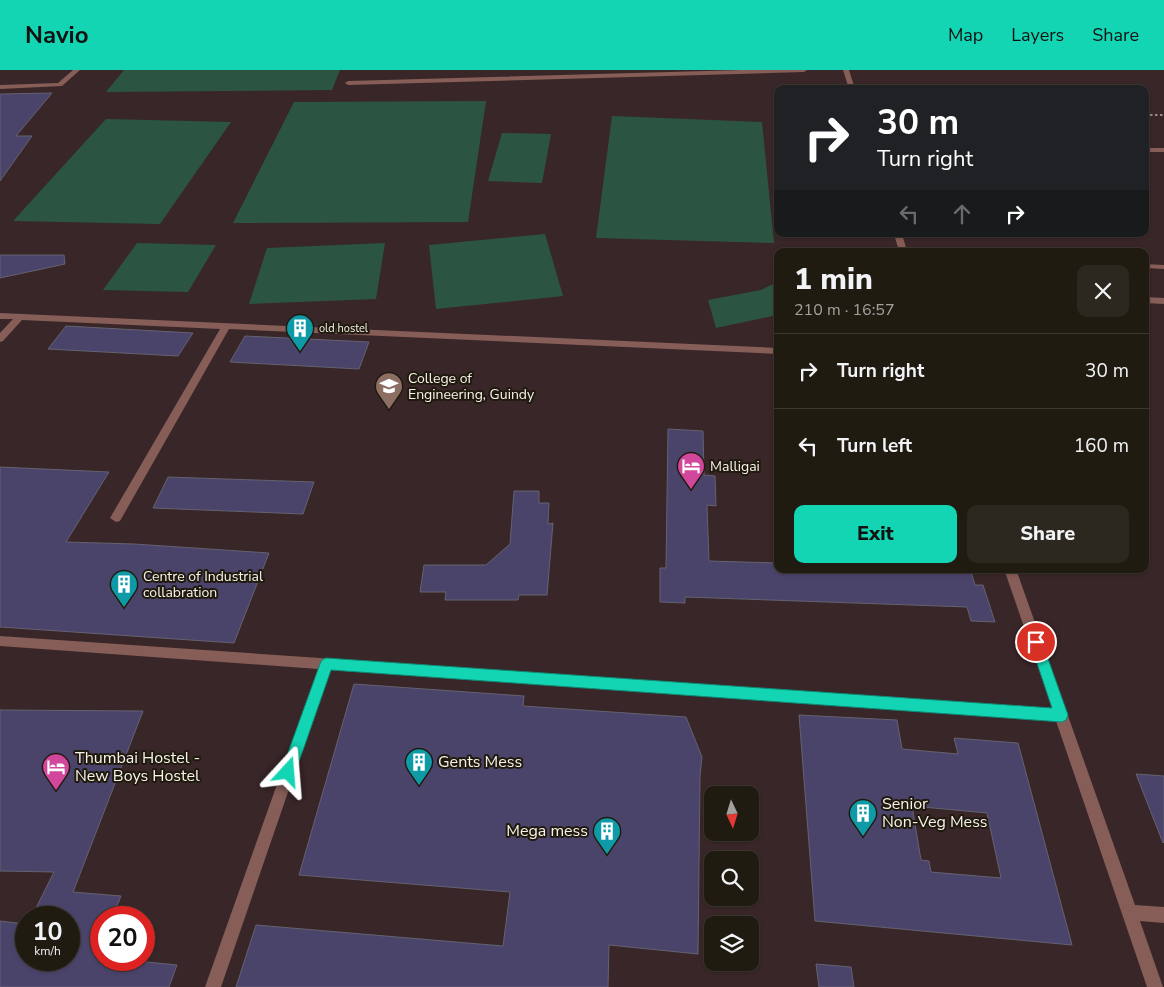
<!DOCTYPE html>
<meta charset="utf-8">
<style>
:root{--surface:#201b11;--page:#2d281f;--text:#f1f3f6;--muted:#a2a19f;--line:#3d3931;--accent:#14d5b3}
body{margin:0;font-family:"Nunito Sans",sans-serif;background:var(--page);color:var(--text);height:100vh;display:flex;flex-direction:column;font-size:19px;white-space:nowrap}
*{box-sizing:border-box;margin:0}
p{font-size:16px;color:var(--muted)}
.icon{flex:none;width:28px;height:28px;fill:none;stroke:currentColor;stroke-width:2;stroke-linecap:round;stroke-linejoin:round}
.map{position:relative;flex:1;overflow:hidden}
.drawer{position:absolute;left:774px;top:178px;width:375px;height:325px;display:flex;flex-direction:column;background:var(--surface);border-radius:10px;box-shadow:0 1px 4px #0004,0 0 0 1px var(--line)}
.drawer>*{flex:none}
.hud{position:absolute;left:774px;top:15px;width:375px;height:152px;border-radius:10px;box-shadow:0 1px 4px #0004,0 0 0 1px var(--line);background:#202124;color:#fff;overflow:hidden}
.needle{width:32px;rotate:176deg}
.tools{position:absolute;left:704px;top:716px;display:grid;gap:10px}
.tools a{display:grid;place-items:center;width:55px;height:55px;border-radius:10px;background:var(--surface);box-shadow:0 1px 4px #0004,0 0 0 1px var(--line);font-size:25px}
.speed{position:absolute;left:15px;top:836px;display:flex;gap:10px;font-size:25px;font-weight:700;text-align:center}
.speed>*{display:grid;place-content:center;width:65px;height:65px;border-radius:50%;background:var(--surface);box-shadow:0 1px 4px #0004,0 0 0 1px var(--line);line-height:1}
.speed small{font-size:12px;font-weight:400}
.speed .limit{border:8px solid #d22;background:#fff;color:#111}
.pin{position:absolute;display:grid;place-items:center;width:42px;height:42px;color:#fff;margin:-21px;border:2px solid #fff;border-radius:50%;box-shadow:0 1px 5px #0007}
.me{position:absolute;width:55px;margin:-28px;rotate:19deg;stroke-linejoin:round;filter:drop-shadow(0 0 4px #0008)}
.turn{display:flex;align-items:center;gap:18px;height:105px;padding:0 20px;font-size:22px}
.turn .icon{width:65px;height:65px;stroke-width:2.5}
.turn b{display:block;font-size:35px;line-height:42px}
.lanes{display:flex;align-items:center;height:48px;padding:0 20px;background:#0003;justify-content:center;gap:25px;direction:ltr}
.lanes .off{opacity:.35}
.round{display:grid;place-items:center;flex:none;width:52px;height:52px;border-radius:10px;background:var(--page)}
.headline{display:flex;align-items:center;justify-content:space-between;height:85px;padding:0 20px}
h1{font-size:30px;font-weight:800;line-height:38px}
.action{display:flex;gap:10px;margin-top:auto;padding:10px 20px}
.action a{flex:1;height:58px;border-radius:10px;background:var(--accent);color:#111;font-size:20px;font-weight:800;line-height:58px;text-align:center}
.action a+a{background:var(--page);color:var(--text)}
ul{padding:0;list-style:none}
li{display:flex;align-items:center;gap:15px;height:75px;padding:0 20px;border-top:1px solid var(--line)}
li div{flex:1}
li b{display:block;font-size:19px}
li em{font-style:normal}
header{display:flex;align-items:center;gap:30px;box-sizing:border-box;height:70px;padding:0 25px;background:var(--accent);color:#111}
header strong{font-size:24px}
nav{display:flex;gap:28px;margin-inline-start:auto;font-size:18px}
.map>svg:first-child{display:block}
</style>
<header>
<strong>Navio</strong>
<nav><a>Map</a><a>Layers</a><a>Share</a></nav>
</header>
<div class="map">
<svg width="1164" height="917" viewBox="0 0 1164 917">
<rect width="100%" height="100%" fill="#2a2417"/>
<!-- education -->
<path fill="#392628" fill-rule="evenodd" d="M0 0H1164V917H0ZM778 19H1145V164H778ZM778 181H1145V499H778ZM712 725H750V762H712ZM712 790H750V828H712ZM26 848H69V890H26ZM101 848H144V890H101ZM712 855H750V892H712Z"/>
<!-- green -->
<path fill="#2c5541" d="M124 0H340L332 20 106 22Z
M486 31 468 152 233 153 294 32Z
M612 46 762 52 774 173 596 168Z
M106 49 231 52 160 154 13 151Z
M502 63 551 64 542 113 488 111Z
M545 164 563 226 436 239 429 175Z
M137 173 216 175 188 222 103 220Z
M385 173 376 229 249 234 267 178Z
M777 212V245L716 258 708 230 761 220Z"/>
<!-- building -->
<path fill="#4b446a" stroke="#646271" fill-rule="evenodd" d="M52 23 16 66H32L0 111V24Z
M0 185H64L65 194 0 208Z
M66 256 193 263 178 286 48 279Z
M245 266 369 272 359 299 230 292Z
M668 359 703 361 704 405 715 406 716 436 707 435 709 491 778 493V499H883L971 502 975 515H983L995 552 971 551 967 537 685 527V533L660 532V498H666Z
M0 397 109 402 66 472 134 474 269 483 234 573 0 557Z
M168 407 314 412 303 444 153 438Z
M514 421H539V433H549L548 454 553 453 547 525H519L518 530H445L446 522H420L424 495H486L510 474Z
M354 614 524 626 523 636 686 647 702 687 700 706 698 884 609 875 608 917H236L256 855 503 876 510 822 299 805Z
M0 640 143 641 73 822 121 826 112 848H101V890H127L177 895 169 917H0V851L26 854V890H69V848H31L54 802 0 801Z
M799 645 897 650 902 679 958 684 954 668 1018 673 1072 875 815 851ZM912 736 987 743 1001 808 931 802 929 791 921 790Z
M1136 704 1164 706V772L1163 773Z
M816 894 851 897 854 917H819Z"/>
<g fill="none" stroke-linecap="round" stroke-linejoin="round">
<!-- path -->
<path stroke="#938e84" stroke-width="2" stroke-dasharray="2.5 2.5" stroke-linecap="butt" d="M1145 45H1164"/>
<!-- service -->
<path fill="#865d57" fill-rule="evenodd" d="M73 0H80L62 16 0 19V15L58 13Z
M741 0H807L804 2 348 15 345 13 348 11Z
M843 0H849L855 19H849Z
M1145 78H1164V82H1145Z
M894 164H902L907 181H899Z
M1145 194 1164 195V199L1145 198Z
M1145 227 1164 228V234L1145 233Z
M0 243 778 278V284L229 259 120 451 116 452 110 448 220 259 22 250 3 271 0 272V263L13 249H0Z
M1004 499H1016L1135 835 1164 837V853L1140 851 1163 917H1147L1056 651 330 600 221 917H205L318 599 0 576V566L1052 638Z"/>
</g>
<!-- route -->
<path fill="#14d5b3" stroke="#0d8a74" d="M1036 566 1040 568 1042 572 1068 645 1066 650 1062 652 331 600 294 706 288 709 283 706 281 702 320 594 322 590 326 588 1052 638 1030 572 1032 568Z"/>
<!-- icons -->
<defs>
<g id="building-pin" transform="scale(1.4375)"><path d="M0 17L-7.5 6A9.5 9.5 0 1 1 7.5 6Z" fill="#0f9aa8" stroke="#201a0e"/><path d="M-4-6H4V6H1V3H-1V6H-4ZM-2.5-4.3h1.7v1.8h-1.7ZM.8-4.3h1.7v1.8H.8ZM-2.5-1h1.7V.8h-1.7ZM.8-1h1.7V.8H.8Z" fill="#fff"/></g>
<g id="university-pin" transform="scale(1.4375)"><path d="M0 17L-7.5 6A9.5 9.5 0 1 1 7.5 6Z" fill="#8d6e63" stroke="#201a0e"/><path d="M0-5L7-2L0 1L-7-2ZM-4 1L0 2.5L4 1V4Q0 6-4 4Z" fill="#fff"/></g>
<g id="hotel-pin" transform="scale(1.4375)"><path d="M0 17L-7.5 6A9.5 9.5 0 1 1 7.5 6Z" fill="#d1479c" stroke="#201a0e"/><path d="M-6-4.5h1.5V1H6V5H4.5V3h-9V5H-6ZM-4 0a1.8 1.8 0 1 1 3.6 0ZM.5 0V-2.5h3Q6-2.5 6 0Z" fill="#fff"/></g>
</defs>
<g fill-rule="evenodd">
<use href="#building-pin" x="300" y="258"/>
<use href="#university-pin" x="389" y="316"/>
<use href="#hotel-pin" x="691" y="396"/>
<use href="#building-pin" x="124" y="514"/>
<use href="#building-pin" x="419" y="692"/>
<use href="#hotel-pin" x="56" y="697"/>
<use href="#building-pin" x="863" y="743"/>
<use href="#building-pin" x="607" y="761"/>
</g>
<g text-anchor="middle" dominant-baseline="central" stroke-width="4" stroke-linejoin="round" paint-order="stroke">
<!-- far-poi labels -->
<g font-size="11" fill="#f7f3eb" stroke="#201a0e" text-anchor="start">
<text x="319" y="258">old hostel</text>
</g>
<!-- poi labels -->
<g font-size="14" fill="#f7f3eb" stroke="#201a0e" text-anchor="start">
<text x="408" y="308">College of<tspan x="408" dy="16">Engineering, Guindy</tspan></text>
<text x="710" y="396">Malligai</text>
<text x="143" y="506">Centre of Industrial<tspan x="143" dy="16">collabration</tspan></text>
</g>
<!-- near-poi labels -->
<g font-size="16" fill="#f7f3eb" stroke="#201a0e" text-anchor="start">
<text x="75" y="688">Thumbai Hostel -<tspan x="75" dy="18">New Boys Hostel</tspan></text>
<text x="438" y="692">Gents Mess</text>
<text x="882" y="734">Senior<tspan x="882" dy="18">Non-Veg Mess</tspan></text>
<text x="588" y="761" text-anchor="end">Mega mess</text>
</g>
</g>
</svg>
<div class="tools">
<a><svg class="needle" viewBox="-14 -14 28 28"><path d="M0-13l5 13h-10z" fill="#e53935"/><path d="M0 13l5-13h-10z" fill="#a2a19f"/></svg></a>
<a><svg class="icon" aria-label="search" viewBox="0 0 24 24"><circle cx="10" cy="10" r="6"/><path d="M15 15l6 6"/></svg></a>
<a><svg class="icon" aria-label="layers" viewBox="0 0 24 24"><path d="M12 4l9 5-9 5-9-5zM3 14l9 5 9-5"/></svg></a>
</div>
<div class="speed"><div>10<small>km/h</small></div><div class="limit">20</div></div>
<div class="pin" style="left:1036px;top:572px;background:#d93025"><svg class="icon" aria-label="arrive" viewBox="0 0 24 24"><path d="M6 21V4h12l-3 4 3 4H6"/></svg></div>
<svg class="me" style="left:288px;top:702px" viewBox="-20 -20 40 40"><path d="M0-17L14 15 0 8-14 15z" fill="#14d5b3" stroke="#fff" stroke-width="4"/></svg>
<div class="hud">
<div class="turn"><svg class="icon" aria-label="right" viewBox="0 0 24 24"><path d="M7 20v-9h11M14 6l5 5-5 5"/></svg><div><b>30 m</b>Turn right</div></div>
<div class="lanes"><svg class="icon off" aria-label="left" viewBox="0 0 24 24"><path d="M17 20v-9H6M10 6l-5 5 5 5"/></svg><svg class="icon off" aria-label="ahead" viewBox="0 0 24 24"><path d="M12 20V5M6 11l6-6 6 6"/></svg><svg class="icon" aria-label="right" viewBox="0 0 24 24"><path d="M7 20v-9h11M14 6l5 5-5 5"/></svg></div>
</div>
<section class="drawer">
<div class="headline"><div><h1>1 min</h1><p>210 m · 16:57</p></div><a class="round"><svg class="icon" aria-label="close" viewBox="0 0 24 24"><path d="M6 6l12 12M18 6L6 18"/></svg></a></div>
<ul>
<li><svg class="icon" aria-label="right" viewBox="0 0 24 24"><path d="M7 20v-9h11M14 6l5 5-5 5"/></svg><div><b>Turn right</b></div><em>30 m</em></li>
<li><svg class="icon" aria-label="left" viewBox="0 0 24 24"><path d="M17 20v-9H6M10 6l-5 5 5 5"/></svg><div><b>Turn left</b></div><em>160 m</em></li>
</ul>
<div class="action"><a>Exit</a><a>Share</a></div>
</section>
</div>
